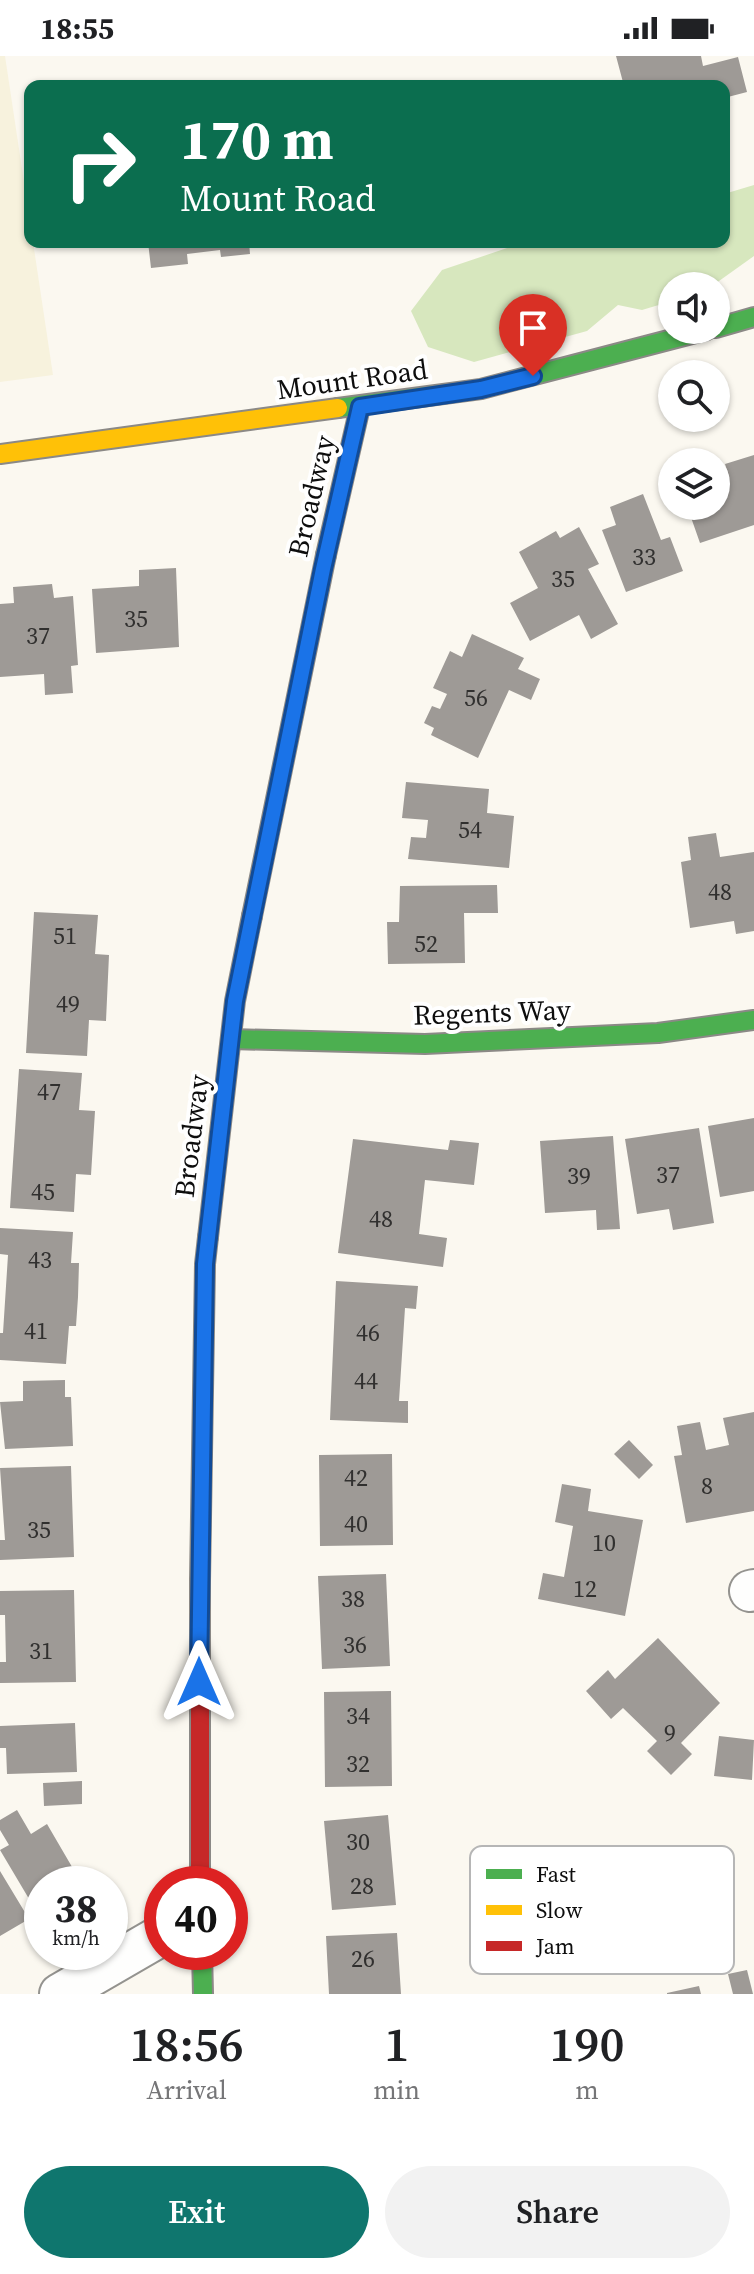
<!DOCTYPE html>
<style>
:root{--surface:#fff;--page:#f2f2f2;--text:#202124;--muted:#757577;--accent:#0f766e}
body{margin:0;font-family:"Source Serif 4",serif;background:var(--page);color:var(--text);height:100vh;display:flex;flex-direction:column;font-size:30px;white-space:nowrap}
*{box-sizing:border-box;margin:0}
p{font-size:26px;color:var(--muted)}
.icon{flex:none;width:44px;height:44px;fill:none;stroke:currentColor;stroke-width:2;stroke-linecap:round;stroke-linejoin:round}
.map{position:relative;height:1938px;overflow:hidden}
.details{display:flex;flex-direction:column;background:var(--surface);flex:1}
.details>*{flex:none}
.hud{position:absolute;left:24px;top:24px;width:706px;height:168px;border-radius:16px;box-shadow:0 2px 6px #0004;background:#0b6e4f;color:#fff;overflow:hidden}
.tools{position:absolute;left:658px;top:216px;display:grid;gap:16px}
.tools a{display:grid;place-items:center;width:72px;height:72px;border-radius:50%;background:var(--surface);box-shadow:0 2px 6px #0004;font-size:40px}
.speed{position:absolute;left:24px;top:1810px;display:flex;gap:16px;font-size:40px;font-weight:700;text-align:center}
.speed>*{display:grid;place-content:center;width:104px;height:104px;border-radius:50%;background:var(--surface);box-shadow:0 2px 6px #0004;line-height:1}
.speed small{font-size:20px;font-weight:400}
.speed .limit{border:12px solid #d22;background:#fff;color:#111}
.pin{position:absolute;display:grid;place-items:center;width:68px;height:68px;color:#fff;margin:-82px -34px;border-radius:50% 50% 50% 0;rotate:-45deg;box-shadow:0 0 8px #0007}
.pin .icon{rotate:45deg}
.me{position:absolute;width:88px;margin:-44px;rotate:0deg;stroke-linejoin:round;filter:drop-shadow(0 0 6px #0008)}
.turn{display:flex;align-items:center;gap:28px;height:168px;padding:0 24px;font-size:36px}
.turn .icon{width:104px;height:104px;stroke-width:2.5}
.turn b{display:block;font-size:56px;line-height:68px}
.eta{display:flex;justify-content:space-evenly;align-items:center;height:136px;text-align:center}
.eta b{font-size:48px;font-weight:600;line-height:56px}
.button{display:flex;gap:16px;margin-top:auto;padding:16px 24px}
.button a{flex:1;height:92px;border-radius:48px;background:var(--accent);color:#fff;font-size:32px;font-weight:600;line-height:92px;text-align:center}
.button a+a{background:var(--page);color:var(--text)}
.status{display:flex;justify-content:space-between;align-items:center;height:56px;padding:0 40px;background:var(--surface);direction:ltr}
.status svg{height:22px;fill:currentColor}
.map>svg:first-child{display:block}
</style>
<div class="status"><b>18:55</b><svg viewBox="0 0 49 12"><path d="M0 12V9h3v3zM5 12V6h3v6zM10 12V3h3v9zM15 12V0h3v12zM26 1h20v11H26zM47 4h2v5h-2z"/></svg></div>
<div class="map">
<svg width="754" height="1938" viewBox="0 0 754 1938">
<rect width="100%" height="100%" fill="#fbf8f0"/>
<!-- farmland -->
<path fill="#f7f2dd" d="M0 0H5L30 166V186H33L53 319 0 326Z"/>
<!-- forest -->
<path fill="#d7e7be" d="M754 129V200L712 230H672V245L642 254 618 249 587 275 474 306 428 291 411 255 442 214 525 186H724V138Z"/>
<!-- building -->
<path fill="#9e9a96" d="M616 0H701L703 10 738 1 747 36 724 42V30H624Z
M148 186H249L250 198 221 201 220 194 187 198 188 208 151 212Z
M754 399V469L700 487 687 450H716V425L729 420 725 408Z
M643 438 661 484 670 481 683 515 626 536 602 474 616 469 610 451Z
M579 471 599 508 588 513 618 568 591 583 579 559 530 585 510 547 538 532 519 496 556 475 560 482Z
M176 512 179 591 96 597 92 533 139 530V514Z
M52 528 54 542 73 540 78 609 71 610 73 637 45 639 44 618 0 621V548L14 547 13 531Z
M472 578 524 602 518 613 540 623 531 644 509 634 478 702 431 679 434 672 424 667 432 650 440 653 447 638 433 632 450 595 462 601Z
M406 726 489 733 487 757 514 760 509 812 408 803 411 781 426 782 428 764 402 762Z
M716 777 720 801 754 796V875L736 878 734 865 690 872 681 806 691 804 688 781Z
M497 829 498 857H464L465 907 388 908 387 866H399L400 830Z
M34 856 98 859 95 898 109 899 106 965 89 964 87 1000 26 997Z
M19 1013 82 1017 79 1054 95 1055 91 1119 76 1118 74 1156 10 1152Z
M754 1062V1135L720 1141 708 1070Z
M699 1072 714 1167 673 1174 669 1153 637 1158 625 1083Z
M613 1080 620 1173 597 1174 596 1154 545 1157 540 1085Z
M353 1083 448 1094 450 1084 479 1087 474 1129 425 1124 419 1178 447 1182 443 1211 338 1197Z
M0 1172 73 1176 71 1207H79L78 1241 76 1270H69L66 1308 0 1304V1277H3L8 1199 0 1198Z
M336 1225 418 1230 416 1253 405 1252 399 1345H408V1367L330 1364Z
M65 1324V1341H71L73 1390 5 1393 0 1346 23 1345V1325Z
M754 1356V1455L686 1467 674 1400 682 1399 677 1370 700 1366 706 1394 729 1389 723 1362Z
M629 1384 653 1409 639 1423 614 1398Z
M392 1398 393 1489 320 1490 319 1399Z
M71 1410 74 1501 0 1504V1484H5L0 1412Z
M562 1428 591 1433 588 1455 643 1464 625 1560 538 1543 543 1517 564 1521 573 1470 555 1466Z
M386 1518 390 1610 322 1613 318 1520Z
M74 1534 76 1626 0 1627V1606H6L5 1559H0V1535Z
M658 1582 720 1647 681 1687 692 1698 671 1719 647 1695 657 1685 623 1652 611 1663 586 1635 608 1614 615 1623Z
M391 1635 392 1730 325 1731 324 1636Z
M75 1667 77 1716 7 1718 6 1692H0V1670Z
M719 1680 754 1684 752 1724 714 1720Z
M82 1725V1748L44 1750 43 1727Z
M17 1754 31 1778 47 1768 82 1828H42V1855L38 1858 0 1794 9 1789 0 1774V1764Z
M388 1759 396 1849 332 1854 324 1765Z
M0 1815 29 1863 0 1880Z
M397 1877 401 1938H329L326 1880Z
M747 1914 753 1938H733L728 1918Z
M699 1930 701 1938H667V1937Z"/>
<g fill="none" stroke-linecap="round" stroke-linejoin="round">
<!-- street casing -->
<g stroke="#94938f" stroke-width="44">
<path id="street" d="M750 1535 754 1534
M60 1938 162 1879"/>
</g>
<!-- fast casing -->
<g stroke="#8b8986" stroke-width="22">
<path id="fast" d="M716 272 754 261
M338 352 481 333 707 274
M326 499 360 351
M231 983 425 988 658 977 754 964
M202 1896 203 1938"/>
</g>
<!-- slow casing -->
<g stroke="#8b8986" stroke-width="22">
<path id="slow" d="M0 398 338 352
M252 860 326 499
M200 1525 205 1208 208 1181"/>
</g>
<!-- jam casing -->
<g stroke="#8b8986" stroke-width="22">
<path id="jam" d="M208 1181 235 945 252 860
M200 1525V1828"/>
</g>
<!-- street -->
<use href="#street" stroke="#fefefd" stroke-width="40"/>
<!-- fast -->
<use href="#fast" stroke="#4caf50" stroke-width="18"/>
<!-- slow -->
<use href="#slow" stroke="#ffc107" stroke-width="18"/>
<!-- jam -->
<use href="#jam" stroke="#c62828" stroke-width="18"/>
</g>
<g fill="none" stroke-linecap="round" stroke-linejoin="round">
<!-- route casing -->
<g stroke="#114b97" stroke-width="20">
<path id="route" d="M199 1626 205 1208 235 945 323 513 360 351 481 333 533 320"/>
</g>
<!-- route -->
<use href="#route" stroke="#1a73e8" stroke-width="14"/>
</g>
<g text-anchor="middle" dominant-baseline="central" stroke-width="8" stroke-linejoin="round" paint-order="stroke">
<!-- number labels -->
<g font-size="24" fill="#31302f">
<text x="644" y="500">33</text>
<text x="563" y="522">35</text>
<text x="136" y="562">35</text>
<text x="38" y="579">37</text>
<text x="476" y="641">56</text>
<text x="470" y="773">54</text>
<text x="720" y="835">48</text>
<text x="65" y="879">51</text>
<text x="426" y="887">52</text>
<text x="68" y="947">49</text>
<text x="49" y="1035">47</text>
<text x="668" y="1118">37</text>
<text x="579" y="1119">39</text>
<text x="43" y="1135">45</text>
<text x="381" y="1162">48</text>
<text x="40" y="1203">43</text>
<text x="36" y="1274">41</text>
<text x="368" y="1276">46</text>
<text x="366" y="1324">44</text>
<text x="356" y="1421">42</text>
<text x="707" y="1429">8</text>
<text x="356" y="1467">40</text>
<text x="39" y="1473">35</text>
<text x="604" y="1486">10</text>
<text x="585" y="1532">12</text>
<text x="353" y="1542">38</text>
<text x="355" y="1588">36</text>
<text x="41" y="1594">31</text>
<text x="358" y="1659">34</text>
<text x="670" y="1676">9</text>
<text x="358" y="1707">32</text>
<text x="358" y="1785">30</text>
<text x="362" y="1829">28</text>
<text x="363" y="1902">26</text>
</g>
<!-- street labels -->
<g font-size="28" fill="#0d0d0d" stroke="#fff">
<text transform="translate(352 323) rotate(-8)">Mount Road</text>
<text transform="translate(311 440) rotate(-77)">Broadway</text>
<text transform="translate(492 956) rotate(-2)">Regents Way</text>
<text transform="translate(191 1080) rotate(-83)">Broadway</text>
</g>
</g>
<!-- legend -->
<rect x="470" y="1790" width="264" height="128" rx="12" fill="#fff" stroke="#b6b6b6" stroke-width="2"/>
<rect x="486" y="1813" width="36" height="10" fill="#4caf50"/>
<rect x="486" y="1849" width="36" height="10" fill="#ffc107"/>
<rect x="486" y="1885" width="36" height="10" fill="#c62828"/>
<g font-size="22" fill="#0d0d0d">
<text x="536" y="1826">Fast</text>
<text x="536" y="1862">Slow</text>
<text x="536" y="1898">Jam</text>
</g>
</svg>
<div class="tools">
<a><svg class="icon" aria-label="sound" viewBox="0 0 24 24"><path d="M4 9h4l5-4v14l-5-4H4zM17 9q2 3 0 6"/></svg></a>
<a><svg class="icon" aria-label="search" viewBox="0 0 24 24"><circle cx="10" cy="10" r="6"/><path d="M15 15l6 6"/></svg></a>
<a><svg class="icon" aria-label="layers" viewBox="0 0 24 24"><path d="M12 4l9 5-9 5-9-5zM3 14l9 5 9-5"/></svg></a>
</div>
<div class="speed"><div>38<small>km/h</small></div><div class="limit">40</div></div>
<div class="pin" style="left:533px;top:320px;background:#d93025"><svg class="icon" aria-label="arrive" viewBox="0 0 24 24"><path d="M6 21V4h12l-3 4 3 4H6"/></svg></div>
<svg class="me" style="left:199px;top:1626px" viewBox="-20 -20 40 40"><path d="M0-17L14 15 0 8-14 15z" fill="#1a73e8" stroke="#fff" stroke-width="4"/></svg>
<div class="hud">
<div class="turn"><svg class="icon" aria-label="right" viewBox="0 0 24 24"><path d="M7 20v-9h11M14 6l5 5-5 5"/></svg><div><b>170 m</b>Mount Road</div></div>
</div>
</div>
<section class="details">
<div class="eta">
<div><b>18:56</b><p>Arrival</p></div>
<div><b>1</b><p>min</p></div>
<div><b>190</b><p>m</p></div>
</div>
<div class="button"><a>Exit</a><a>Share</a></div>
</section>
